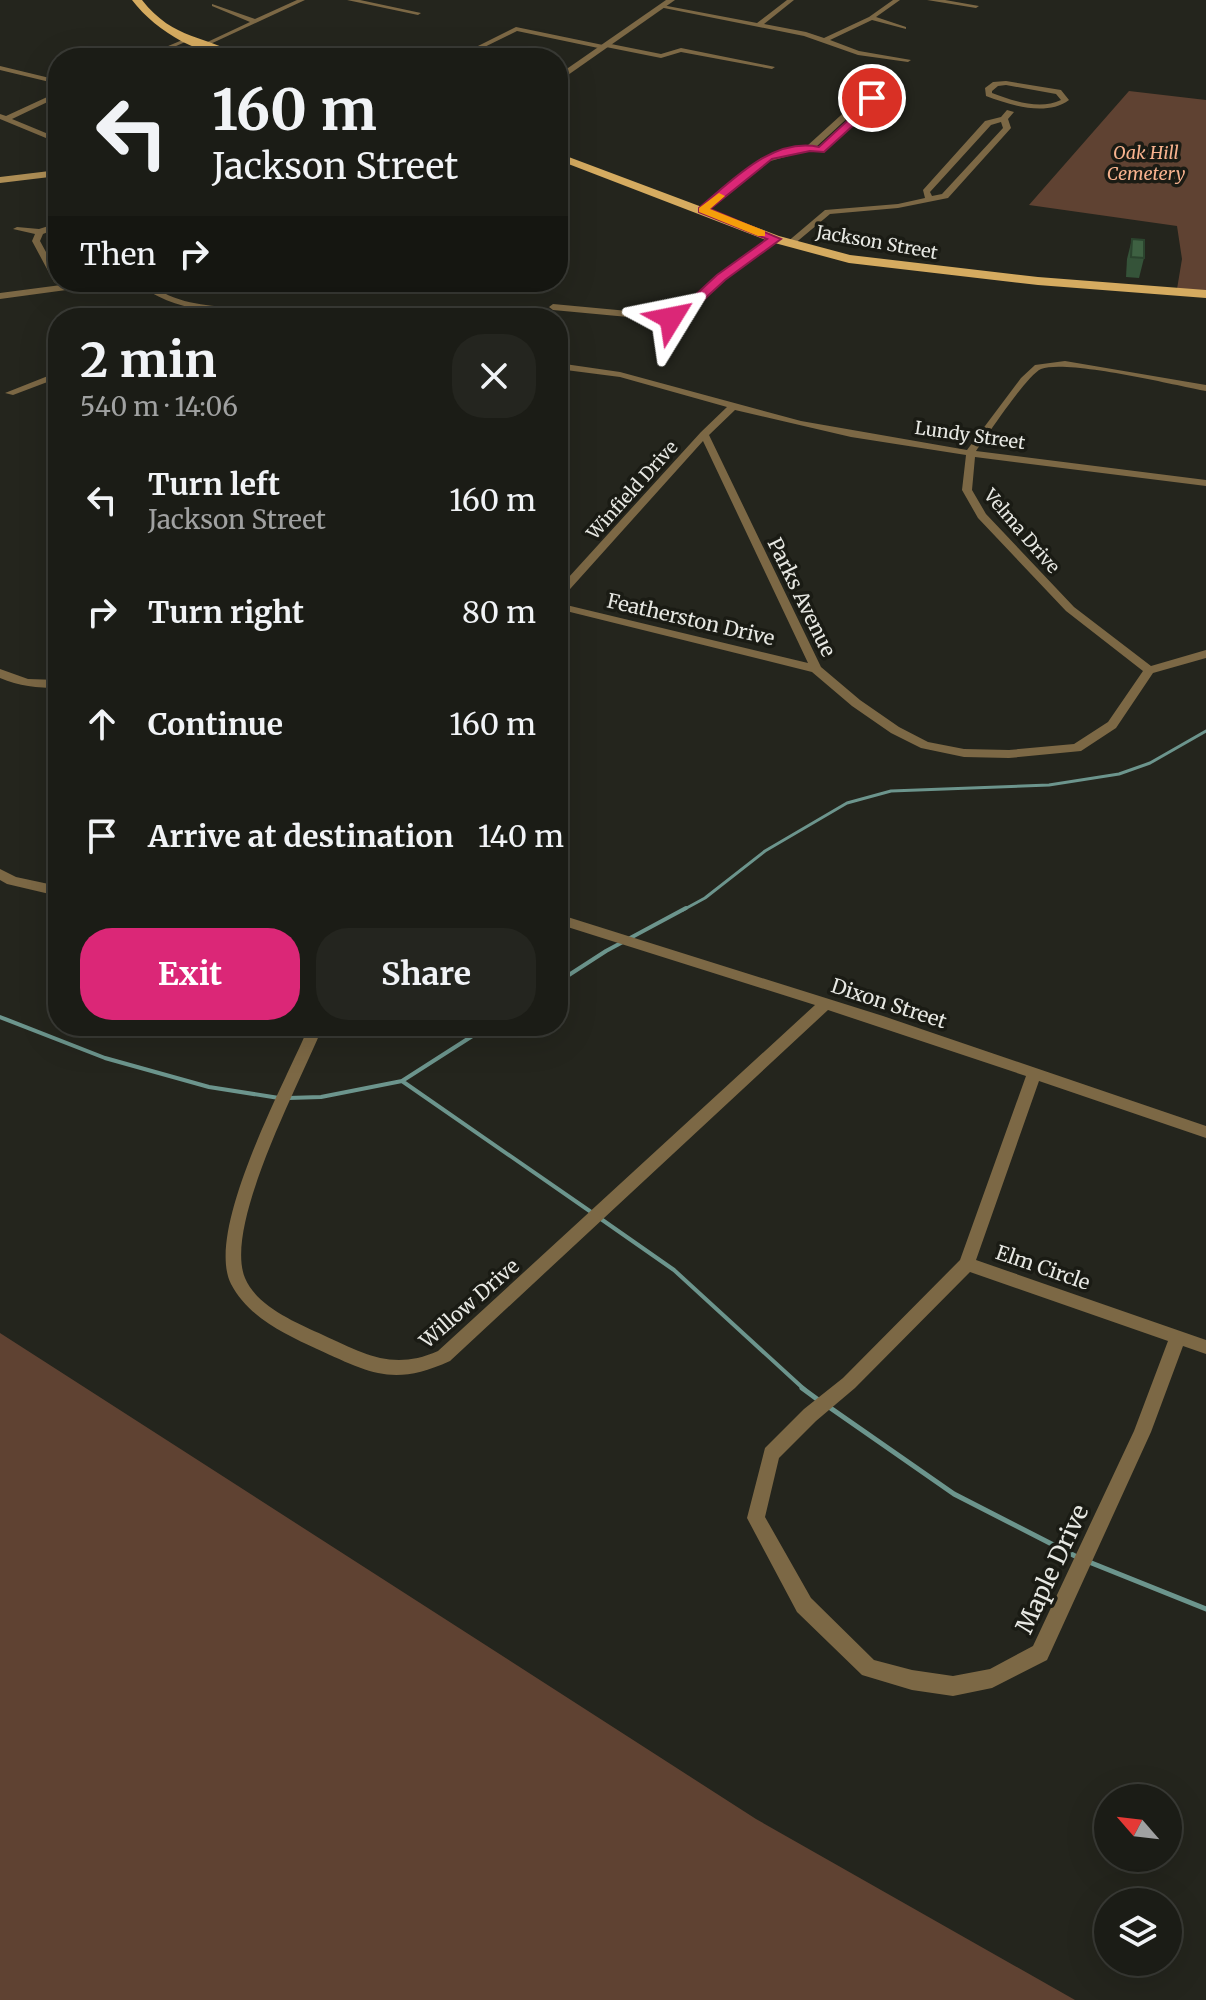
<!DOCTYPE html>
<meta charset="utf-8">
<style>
:root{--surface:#1b1c16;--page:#24251f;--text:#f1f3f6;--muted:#a0a1a1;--line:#393a35;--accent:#db2777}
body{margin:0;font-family:Merriweather,serif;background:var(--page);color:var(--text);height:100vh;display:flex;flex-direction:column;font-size:30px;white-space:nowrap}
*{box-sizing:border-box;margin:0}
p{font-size:26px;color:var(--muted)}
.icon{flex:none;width:44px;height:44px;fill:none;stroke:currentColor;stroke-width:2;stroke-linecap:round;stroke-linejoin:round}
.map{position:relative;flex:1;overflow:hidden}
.details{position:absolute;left:48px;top:308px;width:520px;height:728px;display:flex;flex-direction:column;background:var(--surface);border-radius:32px;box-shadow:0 8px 32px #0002,0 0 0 2px var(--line)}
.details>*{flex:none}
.guide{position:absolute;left:48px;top:48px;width:520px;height:244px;border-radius:32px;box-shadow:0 8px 32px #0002,0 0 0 2px var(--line);background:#1b1c16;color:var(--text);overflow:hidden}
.needle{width:52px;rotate:298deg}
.fabs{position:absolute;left:1094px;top:1784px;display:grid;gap:16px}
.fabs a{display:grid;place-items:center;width:88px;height:88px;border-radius:50%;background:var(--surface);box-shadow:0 8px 32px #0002,0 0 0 2px var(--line);font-size:40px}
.pin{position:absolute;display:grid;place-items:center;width:68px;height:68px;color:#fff;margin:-34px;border:4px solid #fff;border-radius:50%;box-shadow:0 2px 8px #0007}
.me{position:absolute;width:88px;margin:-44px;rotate:55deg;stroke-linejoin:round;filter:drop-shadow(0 0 6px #0008)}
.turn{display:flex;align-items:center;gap:28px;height:168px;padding:0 32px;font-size:36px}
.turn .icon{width:104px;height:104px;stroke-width:2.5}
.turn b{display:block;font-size:56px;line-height:68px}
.then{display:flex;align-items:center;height:76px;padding:0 32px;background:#0003;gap:16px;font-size:30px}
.round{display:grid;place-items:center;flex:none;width:84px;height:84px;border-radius:32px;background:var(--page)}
.summary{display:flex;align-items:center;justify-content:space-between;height:136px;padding:0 32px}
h1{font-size:48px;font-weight:700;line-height:60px}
.cta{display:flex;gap:16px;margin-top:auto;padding:16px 32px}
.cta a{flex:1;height:92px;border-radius:32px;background:var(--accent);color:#fff;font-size:32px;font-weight:700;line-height:92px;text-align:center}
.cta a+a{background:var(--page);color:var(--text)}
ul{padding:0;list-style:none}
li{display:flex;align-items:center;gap:24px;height:112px;padding:0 32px}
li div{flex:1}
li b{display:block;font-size:30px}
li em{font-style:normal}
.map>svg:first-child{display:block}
</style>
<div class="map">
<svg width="1206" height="2000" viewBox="0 0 1206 2000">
<rect width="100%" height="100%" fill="#24251d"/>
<!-- green -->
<path fill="#5f4232" d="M1129 91 1206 100V291L1177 289 1182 259 1177 226 1029 205Z
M0 1333 756 1819 1075 2000H0Z"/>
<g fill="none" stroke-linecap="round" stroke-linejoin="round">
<!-- stream-far2 -->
<path stroke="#6c958d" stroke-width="3" d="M683 910 705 898 765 851 847 803 891 791 1049 785 1119 774 1150 763 1206 731"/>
<!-- stream-far1 -->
<path stroke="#6c958d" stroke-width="4" d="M558 982 606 951 686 908
M0 1017 105 1058 209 1087 279 1098
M402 1081 594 1214
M288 1098 321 1097 402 1081 488 1026
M601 1219 674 1270 805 1390"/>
<!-- stream -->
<path stroke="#6c958d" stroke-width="5" d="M802 1388 821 1402
M829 1407 954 1494 1077 1557
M1089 1562 1206 1609"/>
<!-- minor -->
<path fill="#7c6845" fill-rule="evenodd" d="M297 0H305L206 46 201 45 250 22 212 6V4L255 19Z
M347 0H360L421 13 418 15Z
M787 0H794L764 24 806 32 824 38 869 17 893 0H900L876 17 906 27V29L872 20 830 40 859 51 911 60 908 62 858 55 804 36 659 7 662 5 757 23Z
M927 0H945L979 6 976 8Z
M516 27 603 45 606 43 661 54 681 48 775 67 772 69 681 52 661 58 606 47 603 49 517 31 462 58H454Z
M187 38 192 39 149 58H140Z
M0 66 58 80V84L0 70Z
M1006 81 1061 90 1069 100C1046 117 1010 105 986 96L985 88 993 82ZM1006 85 1056 94 1061 100C1040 110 1013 101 992 93V91L998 86Z
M58 92V97L12 119 58 138V143L0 119V114L6 116Z
M862 96 880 100 824 152 810 150 767 162 706 212H700V208L761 158 807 146ZM867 100 870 101 819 147H816Z
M1007 110 1014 112 1008 119 1011 128 948 198 898 208 830 214 793 245 786 243 825 210 898 204 925 198 923 190 985 121 1001 117ZM1001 122 1003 128 942 194 932 196 930 192 991 125Z
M58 223V228L43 234 40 241 58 274V282H62L58 285 54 282 32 241 35 234 13 229 17 227 39 229Z
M772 237 779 239 724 279 684 317 671 321 553 310 549 307 553 304 671 315 678 313 718 275Z
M84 282H107L103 285 0 299V293Z
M136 282C148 282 153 288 164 293 177 300 192 303 206 305 242 311 305 301 335 318L210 311 192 318H179L201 310C177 305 155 298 136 282Z
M1065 361 1206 385V391C1174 385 1067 359 1041 369 1026 376 988 435 976 451L1206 480V486L975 457 972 490 986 514 1074 607 1151 666 1206 650V658L1153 673 1116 728 1081 751 1009 758 964 757 921 748 891 733 852 706 812 672 558 609V603L808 663 703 441 562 598 558 599V589L701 432 727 407 620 377 558 369V363L620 372 801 421 967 450 1021 378 1035 365ZM735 410 851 437 966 455 962 490 978 518 1066 611 1143 671 1108 722 1074 744 1009 750 964 749 928 742 899 727 860 700 821 667 709 435Z
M58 372V378L13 395 5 393Z
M0 669 28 679 58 680V688C37 688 19 686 0 678Z
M0 869 16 877 58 886V896L7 884 0 880Z
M558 914 883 1016 1206 1126V1138L1039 1081 976 1260 1206 1340V1354L1183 1346 1151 1432 1047 1660 992 1688 953 1696 912 1690 862 1675 797 1612 747 1518 765 1448 804 1409 843 1378 960 1260 1026 1076 828 1010 450 1361C393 1387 370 1373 317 1349 285 1334 248 1317 231 1284 204 1230 286 1081 309 1026H323C301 1081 223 1225 245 1278 257 1307 297 1323 323 1335 364 1354 393 1371 438 1351L815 1005 558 924ZM970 1272 1168 1341 1134 1431 1033 1646 990 1669 953 1676 912 1670 874 1660 811 1598 765 1517 779 1458 816 1421 855 1388Z"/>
<!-- tertiary -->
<path fill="#7c6845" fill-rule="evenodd" d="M666 0H675L558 82V75Z"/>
<!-- secondary -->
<path fill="#ae8e55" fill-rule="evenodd" d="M58 170V176L0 183V177Z"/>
<!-- primary -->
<path fill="#d5ab60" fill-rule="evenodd" d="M132 0H142C174 41 207 35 244 58 203 58 157 33 132 0Z
M558 153 779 236 850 255 1038 277 1206 290V298L1038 285 849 263 771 242 558 160Z"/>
</g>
<!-- wall -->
<path fill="#355339" d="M1132 239 1144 258 1139 278 1126 277 1127 259Z"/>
<!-- building -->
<path fill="#3e6142" stroke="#2b442e" stroke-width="2" d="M1132 239 1144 240V258L1131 257Z"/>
<!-- route -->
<path fill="#db2777" stroke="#8e194d" stroke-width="2" d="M872 95 879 98V102L824 152 810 151 772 159 710 209 781 239 725 280 685 317 667 320V315L677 312 717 275 767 239 699 212V208C732 181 772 137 819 147L870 100 868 98Z"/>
<!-- slow -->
<path fill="#f59e0b" d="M719 193 725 196 710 209 765 231V236H758L699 212V208Z"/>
<g text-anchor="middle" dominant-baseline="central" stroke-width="7" stroke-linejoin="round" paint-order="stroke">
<!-- far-park labels -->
<g font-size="18" font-style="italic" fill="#f7b28e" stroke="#1a1b14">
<text x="1146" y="152">Oak Hill<tspan x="1146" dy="21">Cemetery</tspan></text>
</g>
<!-- far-street labels -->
<g font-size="18" fill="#e7e8e3" stroke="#1a1b14">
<text transform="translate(877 242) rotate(10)">Jackson Street</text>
<text transform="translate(970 435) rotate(8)">Lundy Street</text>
<text transform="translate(632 490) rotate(-48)">Winfield Drive</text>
<text transform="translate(1022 531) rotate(49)">Velma Drive</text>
</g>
<!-- street labels -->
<g font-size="20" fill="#e7e8e3" stroke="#1a1b14">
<text transform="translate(802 597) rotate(64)">Parks Avenue</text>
<text transform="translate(691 619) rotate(13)">Featherston Drive</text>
<text transform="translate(889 1003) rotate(18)">Dixon Street</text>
<text transform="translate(1043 1267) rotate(19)">Elm Circle</text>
<text transform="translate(469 1303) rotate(-41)">Willow Drive</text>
</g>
<!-- near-street labels -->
<g font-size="24" fill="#e7e8e3" stroke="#1a1b14">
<text transform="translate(1052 1569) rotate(-65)">Maple Drive</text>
</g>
</g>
</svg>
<div class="fabs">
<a><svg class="needle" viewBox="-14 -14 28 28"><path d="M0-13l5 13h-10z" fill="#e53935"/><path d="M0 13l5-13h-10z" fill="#a0a1a1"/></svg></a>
<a><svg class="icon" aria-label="layers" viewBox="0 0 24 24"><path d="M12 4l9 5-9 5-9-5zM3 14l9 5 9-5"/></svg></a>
</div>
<div class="pin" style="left:872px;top:98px;background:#d93025"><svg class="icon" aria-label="arrive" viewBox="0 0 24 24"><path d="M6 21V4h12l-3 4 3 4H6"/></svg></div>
<svg class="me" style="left:671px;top:318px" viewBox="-20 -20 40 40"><path d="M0-17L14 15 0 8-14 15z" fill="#db2777" stroke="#fff" stroke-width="4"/></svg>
<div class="guide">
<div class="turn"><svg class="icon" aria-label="left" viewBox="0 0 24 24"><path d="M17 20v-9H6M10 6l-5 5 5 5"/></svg><div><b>160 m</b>Jackson Street</div></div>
<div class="then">Then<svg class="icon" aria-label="right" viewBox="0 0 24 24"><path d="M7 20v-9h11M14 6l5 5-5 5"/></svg></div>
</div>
<section class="details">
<div class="summary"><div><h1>2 min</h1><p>540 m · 14:06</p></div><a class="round"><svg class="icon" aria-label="close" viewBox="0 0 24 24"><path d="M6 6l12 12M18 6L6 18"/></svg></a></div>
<ul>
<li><svg class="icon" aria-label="left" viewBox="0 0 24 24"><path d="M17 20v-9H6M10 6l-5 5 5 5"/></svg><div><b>Turn left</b><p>Jackson Street</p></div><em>160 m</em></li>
<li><svg class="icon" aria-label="right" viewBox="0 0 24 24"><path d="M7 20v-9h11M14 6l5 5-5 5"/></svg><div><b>Turn right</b></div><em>80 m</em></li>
<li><svg class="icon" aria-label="ahead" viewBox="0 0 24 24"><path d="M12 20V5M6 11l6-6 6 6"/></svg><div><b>Continue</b></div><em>160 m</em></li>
<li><svg class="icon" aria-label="arrive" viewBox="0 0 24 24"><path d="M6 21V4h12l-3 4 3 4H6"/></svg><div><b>Arrive at destination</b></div><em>140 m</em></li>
</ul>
<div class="cta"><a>Exit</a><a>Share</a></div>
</section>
</div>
